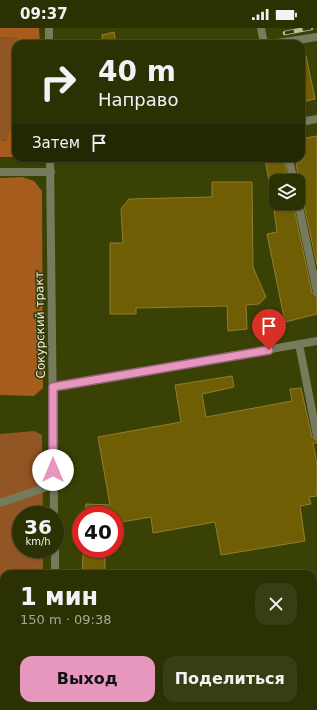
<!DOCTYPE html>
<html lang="ru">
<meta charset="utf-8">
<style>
:root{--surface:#2c3104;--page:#383d13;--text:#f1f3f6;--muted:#a6a99a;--line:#484c26;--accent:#e797bd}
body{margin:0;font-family:"DejaVu Sans",sans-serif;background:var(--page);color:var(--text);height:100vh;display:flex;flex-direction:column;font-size:15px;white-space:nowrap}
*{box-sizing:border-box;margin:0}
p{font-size:13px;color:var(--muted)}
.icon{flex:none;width:22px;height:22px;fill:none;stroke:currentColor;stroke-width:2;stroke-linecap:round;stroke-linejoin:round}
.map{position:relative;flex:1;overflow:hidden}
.sheet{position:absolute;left:0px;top:542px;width:317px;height:140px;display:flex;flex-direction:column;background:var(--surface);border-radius:12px 12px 0 0;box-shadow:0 1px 3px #0004,0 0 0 1px var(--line)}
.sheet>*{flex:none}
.top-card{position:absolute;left:12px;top:12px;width:293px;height:122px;border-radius:12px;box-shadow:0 1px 3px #0004,0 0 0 1px var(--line);background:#2c3104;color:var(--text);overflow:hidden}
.controls{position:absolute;left:269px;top:146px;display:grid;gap:8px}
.controls a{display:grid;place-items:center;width:36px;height:36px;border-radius:8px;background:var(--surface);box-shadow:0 1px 3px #0004,0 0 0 1px var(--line);font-size:20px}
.speed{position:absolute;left:12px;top:478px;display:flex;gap:8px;font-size:20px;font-weight:700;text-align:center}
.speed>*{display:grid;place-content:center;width:52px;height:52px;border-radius:50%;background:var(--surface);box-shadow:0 1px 3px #0004,0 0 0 1px var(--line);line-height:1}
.speed small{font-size:10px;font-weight:400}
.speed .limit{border:6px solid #d22;background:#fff;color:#111}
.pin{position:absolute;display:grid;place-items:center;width:34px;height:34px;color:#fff;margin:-41px -17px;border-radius:50% 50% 50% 0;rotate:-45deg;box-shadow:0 0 4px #0007}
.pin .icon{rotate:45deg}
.me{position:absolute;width:44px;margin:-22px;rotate:0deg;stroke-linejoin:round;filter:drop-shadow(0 0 3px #0008)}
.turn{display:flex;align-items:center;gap:14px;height:84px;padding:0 20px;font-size:18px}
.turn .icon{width:52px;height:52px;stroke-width:2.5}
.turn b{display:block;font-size:28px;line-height:34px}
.then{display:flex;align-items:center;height:38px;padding:0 20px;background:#0003;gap:8px;font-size:15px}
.round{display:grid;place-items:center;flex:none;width:42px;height:42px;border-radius:12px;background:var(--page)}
.summary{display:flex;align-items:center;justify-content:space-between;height:68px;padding:0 20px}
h1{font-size:24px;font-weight:700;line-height:30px}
.primary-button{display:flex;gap:8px;margin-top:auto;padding:8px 20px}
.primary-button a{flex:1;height:46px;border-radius:12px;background:var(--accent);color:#111;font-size:16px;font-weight:700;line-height:46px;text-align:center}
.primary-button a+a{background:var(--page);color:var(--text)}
.status{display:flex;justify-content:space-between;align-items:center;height:28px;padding:0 20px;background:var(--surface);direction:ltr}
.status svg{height:11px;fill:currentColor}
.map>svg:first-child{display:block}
</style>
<div class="status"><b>09:37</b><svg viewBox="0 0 49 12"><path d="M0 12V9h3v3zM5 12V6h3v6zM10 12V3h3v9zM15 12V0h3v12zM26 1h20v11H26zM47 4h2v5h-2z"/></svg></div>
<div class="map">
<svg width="317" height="682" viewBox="0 0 317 682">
<rect width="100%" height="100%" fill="#3a4105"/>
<!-- green -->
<path fill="#925524" d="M0 9 16 10 18 16H16V83L6 113 0 112Z
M34 403 42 407 43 487H21V521H43V546H4V614H0V406Z"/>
<!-- forest -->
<path fill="#a55c1c" d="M0 0H39L40 16H18L16 10 0 9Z
M16 83V129H0V112L6 113Z
M22 149 34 153 42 163 43 360 34 368 0 367V150Z"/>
<!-- building -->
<path fill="#6f5e04" stroke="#907f32" d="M114 4 116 16H103L102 7Z
M306 28 315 71 301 74V29Z
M317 108V237L303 173 301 169 298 157 299 152 296 136 301 134 304 130 301 111Z
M265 130H284L288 153H269Z
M212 154H252L253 239 266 269 259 276 246 277 247 301 228 303 227 278 136 280V286H110V215H123L121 181 129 171 212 169Z
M273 175H293L312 265 317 269V286L285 294 267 206 277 204Z
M232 348 234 359 202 366 206 389 292 373 290 361 301 360 312 409 317 413V415H313L317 436V468L309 469 311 476 300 478 305 513 221 527 215 494 153 505 151 489 115 495V487H85L86 476 110 477 98 409 181 394 175 357Z
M83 526 105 527V546H82Z"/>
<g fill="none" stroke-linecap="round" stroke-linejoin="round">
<!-- service -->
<path stroke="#767b5e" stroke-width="8" d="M261 0 264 16
M271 16 317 9
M301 94 317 91
M294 153 289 132 297 130
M298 174 317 264
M299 316 317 408
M0 475 53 457"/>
<!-- minor -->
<path stroke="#767b5e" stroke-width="8" d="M0 144H51
M53 359 317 313"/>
<!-- tertiary -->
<path stroke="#767b5e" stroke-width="8" d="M49 0V16
M50 130 54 487
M55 521V546
M57 678V682"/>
<!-- rail casing -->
<g stroke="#b9c196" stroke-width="4.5">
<path id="rail" d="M285 5 311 0
M313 629 317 626
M212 682 220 678"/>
</g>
<!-- rail -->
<use href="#rail" stroke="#30360f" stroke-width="3" stroke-dasharray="9" stroke-linecap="butt"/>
</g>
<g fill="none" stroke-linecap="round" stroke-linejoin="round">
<!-- route casing -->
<g stroke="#96627b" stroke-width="10">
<path id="route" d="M53 442V359L269 322"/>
</g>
<!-- route -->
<use href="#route" stroke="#e797bd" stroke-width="7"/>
</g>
<g text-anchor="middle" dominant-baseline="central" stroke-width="3" stroke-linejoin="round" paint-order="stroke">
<!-- street labels -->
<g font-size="12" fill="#e9f1cc" stroke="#30360f">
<text transform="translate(40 297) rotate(-91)">Сокурский тракт</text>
</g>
</g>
</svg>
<div class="controls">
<a><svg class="icon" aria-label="layers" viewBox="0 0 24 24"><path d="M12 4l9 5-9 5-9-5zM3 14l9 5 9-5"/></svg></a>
</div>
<div class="speed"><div>36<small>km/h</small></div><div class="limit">40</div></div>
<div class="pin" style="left:269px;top:322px;background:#d93025"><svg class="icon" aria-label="arrive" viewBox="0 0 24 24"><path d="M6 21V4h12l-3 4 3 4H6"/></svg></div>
<svg class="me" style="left:53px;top:442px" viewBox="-20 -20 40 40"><circle r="19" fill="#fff"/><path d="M0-13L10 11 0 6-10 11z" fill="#e797bd"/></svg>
<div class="top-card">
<div class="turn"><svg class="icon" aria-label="right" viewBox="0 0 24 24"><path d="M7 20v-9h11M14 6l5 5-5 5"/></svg><div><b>40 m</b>Направо</div></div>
<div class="then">Затем<svg class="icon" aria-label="arrive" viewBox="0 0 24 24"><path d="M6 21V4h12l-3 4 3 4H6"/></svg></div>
</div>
<section class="sheet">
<div class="summary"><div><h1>1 мин</h1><p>150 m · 09:38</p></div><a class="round"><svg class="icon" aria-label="close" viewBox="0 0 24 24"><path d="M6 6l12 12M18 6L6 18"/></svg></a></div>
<div class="primary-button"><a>Выход</a><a>Поделиться</a></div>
</section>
</div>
